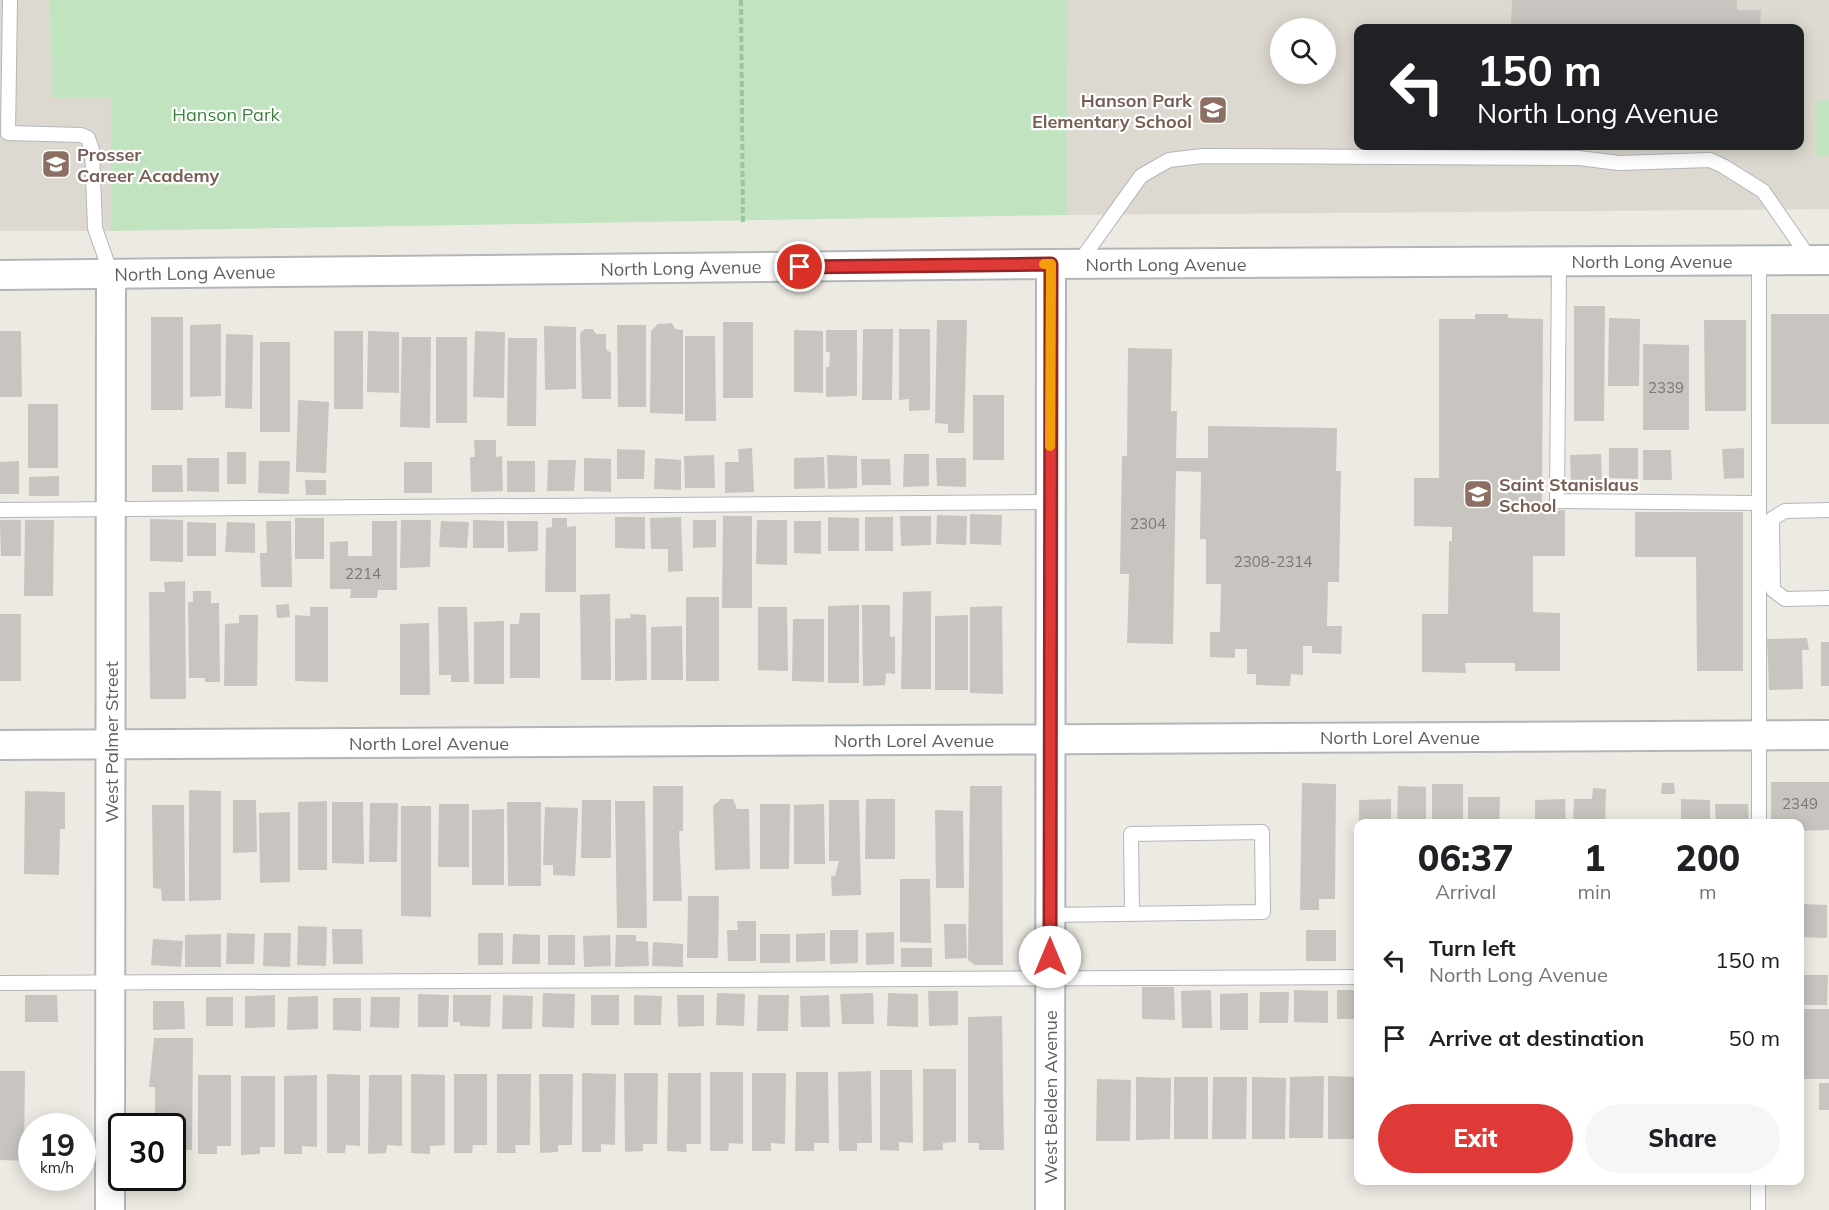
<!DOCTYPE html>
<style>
:root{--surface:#fff;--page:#f6f6f6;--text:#202124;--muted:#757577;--accent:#df3a37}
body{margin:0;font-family:Mulish,sans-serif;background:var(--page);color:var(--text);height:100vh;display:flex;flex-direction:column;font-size:22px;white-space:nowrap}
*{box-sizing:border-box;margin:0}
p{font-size:20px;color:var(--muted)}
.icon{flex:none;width:33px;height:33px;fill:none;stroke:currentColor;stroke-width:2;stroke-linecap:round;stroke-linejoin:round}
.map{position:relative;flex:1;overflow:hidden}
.details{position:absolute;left:1354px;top:819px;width:450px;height:366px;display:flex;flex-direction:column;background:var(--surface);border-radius:12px;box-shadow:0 3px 15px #0003}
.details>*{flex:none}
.banner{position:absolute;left:1354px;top:24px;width:450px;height:126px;border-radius:12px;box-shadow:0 3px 15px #0003;background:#202124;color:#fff;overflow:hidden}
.controls{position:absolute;left:1270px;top:18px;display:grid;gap:12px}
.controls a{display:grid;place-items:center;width:66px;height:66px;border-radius:50%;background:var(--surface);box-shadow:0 3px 15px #0003;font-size:30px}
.speed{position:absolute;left:18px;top:1113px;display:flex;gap:12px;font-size:30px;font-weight:700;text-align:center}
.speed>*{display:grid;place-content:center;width:78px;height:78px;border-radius:50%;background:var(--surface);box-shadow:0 3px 15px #0003;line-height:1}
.speed small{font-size:15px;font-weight:400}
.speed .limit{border:3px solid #111;border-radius:9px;background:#fff;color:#111}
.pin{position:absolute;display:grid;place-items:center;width:51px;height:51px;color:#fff;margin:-26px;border:3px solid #fff;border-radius:50%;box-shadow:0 2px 6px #0007}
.me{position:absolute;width:66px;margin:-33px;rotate:0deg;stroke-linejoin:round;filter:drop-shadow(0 0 4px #0008)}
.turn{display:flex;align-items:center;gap:21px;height:126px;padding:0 24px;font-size:27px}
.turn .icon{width:78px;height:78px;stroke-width:2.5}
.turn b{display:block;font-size:42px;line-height:51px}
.eta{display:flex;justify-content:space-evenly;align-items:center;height:102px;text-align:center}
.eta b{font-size:36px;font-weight:800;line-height:42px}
.primary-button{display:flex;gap:12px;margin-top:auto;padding:12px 24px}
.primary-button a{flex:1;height:69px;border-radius:36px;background:var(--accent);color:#fff;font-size:24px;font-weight:800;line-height:69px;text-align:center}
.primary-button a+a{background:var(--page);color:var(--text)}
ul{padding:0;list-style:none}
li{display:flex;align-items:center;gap:18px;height:78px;padding:0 24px}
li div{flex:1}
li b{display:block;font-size:22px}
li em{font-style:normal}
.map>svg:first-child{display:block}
</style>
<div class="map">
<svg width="1829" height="1210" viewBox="0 0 1829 1210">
<rect width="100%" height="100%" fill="#edeae3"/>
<!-- education -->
<path fill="#ddd9d1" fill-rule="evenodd" d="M0 0H50L51 97H111V231H0Z
M1068 0H1829V209L1067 215ZM1281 28H1326V74H1281ZM1359 28H1800V146H1359Z"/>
<!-- green -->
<path fill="#c2e3c0" d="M50 0H1068L1067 215 111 231V97H51Z
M1829 100V155H1816L1815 101Z"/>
<!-- building -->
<path fill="#c8c5c0" d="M1512 0H1737V10H1761L1760 28H1511Z
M1574 306H1605L1604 421H1574Z
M1475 314H1508V318L1543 319 1542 511 1565 510V556H1533V612L1560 613V671H1515V663H1465L1466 673 1422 672V614H1448L1449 541H1452V527L1414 526V478H1439V319H1475Z
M1771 314H1829V424H1771Z
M151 317H183V410H151Z
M1609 318 1640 319 1639 386H1608Z
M937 320H967L964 433H948V424L935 423Z
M1704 320H1746V411H1705Z
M723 322H753V398H723Z
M672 323 675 329 683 330V414L650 413 651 331 658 324Z
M221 324V396L190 397V325Z
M617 325H646V407H618Z
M544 326 576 327V389L545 390Z
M585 329H593L596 334H606V349L611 353V399H582L580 333Z
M863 329H893L892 400H862Z
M899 329H930V410L909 411V399L899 400Z
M794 330 823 331V393L794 392Z
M826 330H857V396L826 397V367H829L830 352H826Z
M0 331H21L22 397H0Z
M334 331H363V409H334Z
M368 331 399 332V393L367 392Z
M475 331 505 332 504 398 473 397Z
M226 334 253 335 252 409 225 408Z
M685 336H715L716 421H685Z
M402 337H431L430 428 400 427Z
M436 337H467V423H436Z
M508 338H537L536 426H507Z
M260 342H290V432H260Z
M1643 344 1689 345V430H1643Z
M1128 348 1172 349 1171 411H1177L1176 458H1208V426L1337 428 1336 471H1341L1339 582H1328L1327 626H1342L1341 654 1312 653V646H1303V675L1291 674 1290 686 1256 685V674H1247V649H1235V658L1210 657V632H1220L1221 584H1206V539H1200L1201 472 1176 471 1173 644 1127 643 1129 574H1120L1122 456H1127Z
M973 395H1004V460H973Z
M298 400 329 402 326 473 296 472Z
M28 404H58V468H28Z
M474 440H496V457L502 456 503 491 471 492 470 457H475Z
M752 448 754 492 725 493V462H739L738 449Z
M1609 448H1638V479L1609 478Z
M1744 448V478L1724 479 1722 449Z
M617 449 645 450 644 479H617Z
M1643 450H1671L1672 480H1643Z
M227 452H246V484H227Z
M904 454H929V486L903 487Z
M1601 454 1602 486 1571 487 1570 455Z
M714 455 715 488H685L684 456Z
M827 455 857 456V488L828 489Z
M824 457 825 488 794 489V458Z
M187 458H219V492L187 491Z
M584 458 611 459V492L584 491Z
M655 458 681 460V490L654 489Z
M936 458H966V487L937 486Z
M861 459H890L891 485H862Z
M548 460H576L574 491H547Z
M19 461V494H0V462Z
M259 461H290L289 494 258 493Z
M507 461H535V492H507Z
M404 462H432V493H404Z
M152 465H182L183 492H152Z
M59 476V496H29V477Z
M305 480H326V495H306Z
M1635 512H1743V671H1697L1696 557H1635Z
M970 514 1002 515 1001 545 970 544Z
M937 515 967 516 966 545 936 544Z
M723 516H752V608H722Z
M900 516H931V545L901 546Z
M615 517H645V549L615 548Z
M681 517 683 571 668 572V549H651L650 518Z
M828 517 859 518V551H828Z
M865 517H893V551H865Z
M295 518H324V559H295Z
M552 518H567V527L576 526V592H545L546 528 552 527Z
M150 519 183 520V562L150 561Z
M0 520H21V556H1Z
M25 520H54L53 596H24Z
M401 520H431L430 567 400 568Z
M473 520 504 521V548H473Z
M693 520H716V547L693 548Z
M757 520H787V565L756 564Z
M266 521H291L292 587H261L260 553H267Z
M372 521H397V590H378L377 598H350L351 589H330V542L348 541V556H372Z
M441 521 469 522 467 548 439 547Z
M507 521H538V551L508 552Z
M794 521H821V554L794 553Z
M187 522 216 523V556H187Z
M227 522 255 523V553L225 552Z
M185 581 186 699H150L149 592H165L164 582Z
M193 591H211V603H219L220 682H205V678H189L188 602H193Z
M931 591V689H901L903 592Z
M610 594 611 680H581L580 595Z
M686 597H719V681H686Z
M289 604 290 617 277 618 276 605Z
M859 605V683H828V606Z
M862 605H890V637L895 636V674L886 673 885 685 863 686Z
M1002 606 1003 694 970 693V607Z
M310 607H328V682L295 681V615L310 616Z
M438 607H467L469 682H451V675H439Z
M758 607H787L788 671 758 670Z
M520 613H540V678H510V624H519Z
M0 614H21V681H0Z
M630 614 646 615 647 680 615 681V619L631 618Z
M239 615H258L257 686H224L225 624 239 623Z
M968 615V690H935V616Z
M793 619H824V682L792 681Z
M504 621V684H474V622Z
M429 623 430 695H400V624Z
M682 626 683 680H651V627Z
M1807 638 1809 650H1802L1803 689 1769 690 1767 639Z
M1821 642H1829V686H1821Z
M1771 782H1829V830L1800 831V824H1771Z
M1302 783 1336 784 1335 899H1319V910H1300Z
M1662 783H1674L1675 794H1661Z
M1432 784H1463V824H1432Z
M653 786H683V831H679L682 901H653Z
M970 786H1002L1003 965H975L968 960Z
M1398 786 1426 787V824H1397Z
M1593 788 1606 789 1605 824H1573L1574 799H1592Z
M189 790 221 791V900L189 901Z
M25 791 65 792V829H60L59 875 24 874Z
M1468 797H1500L1499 824H1468Z
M721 799H733L737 809H749L750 869 715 870 713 806Z
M866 799H895V859H865Z
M1391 799V824H1359V800Z
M1565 799 1566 824H1535V800Z
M1681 799 1710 800V824H1681Z
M233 800H256L257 852 233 853Z
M582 800H611V858H581Z
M829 800H859L861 895 832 896 831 876H835L839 861H829Z
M327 801V870H298V802Z
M615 801H645L647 928H617Z
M332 802H363L364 864 332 863Z
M507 802H541V886H508Z
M370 803H398L397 862H369Z
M439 804H469V867H438Z
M760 804H790L789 869H760Z
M824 804 825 864H794V805Z
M1715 804H1748L1749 824H1716Z
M152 805H184L185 901H162L161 889 153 888Z
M401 806H431V917L401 916Z
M545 807 578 808 575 876 553 875V865H543Z
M504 809V885H472V810Z
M935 810 963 811 964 888H936Z
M290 812V882L260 883 259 813Z
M900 879H930L931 943 900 942Z
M688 896H719L718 958H687Z
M1800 904 1827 905V938L1800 937Z
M737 921H756V961H728L727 930H738Z
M944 924H966L967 958 945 959Z
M298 926 327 927 326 966 297 965Z
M332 929H362L363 964H333Z
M830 930H858V963L830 964Z
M1306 930H1336V961H1306Z
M894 932V964L866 965V933Z
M227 933 255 934 254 964H226Z
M264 933H291L290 967 263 966Z
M478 933H503V965H478Z
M825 933V961L796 962V934Z
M221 934V967H185V935Z
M513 934 540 935V964H512Z
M760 934H790V963H760Z
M548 935H575V965H548Z
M610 935 611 966 584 967 583 936Z
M616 935H636V941L648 942 649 966 615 967Z
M153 939 183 941 181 967 151 965Z
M1800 941H1804V970H1800Z
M653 942 683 944V967L652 966Z
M901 948H932V967H901Z
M1800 975H1828L1827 1005H1800Z
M1142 987H1174L1175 1020 1142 1019Z
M1211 990 1212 1028H1182L1181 991Z
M1294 990 1328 991V1023L1294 1022Z
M1337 990H1359V1019H1337Z
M928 991H958V1025L929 1026Z
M1260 992H1289L1288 1023H1259Z
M543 993 575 994 574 1028 542 1027Z
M717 993 745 994 744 1026 716 1025Z
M873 993 874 1024H842L840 994Z
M888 993 918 994V1027L887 1026Z
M1248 993V1030H1220V994Z
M418 994 449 995 448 1027H418Z
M25 995H57L58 1022H25Z
M275 995V1027L245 1028V996Z
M453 995H491L490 1027 460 1026V1022H453Z
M503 995 533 996 532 1029H502Z
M591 995H619V1025H591Z
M634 995 662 996 661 1025H634Z
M677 995H704V1026L678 1027Z
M758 995H789L788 1031H757Z
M829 995 830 1027H801L800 996Z
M318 996V1029L287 1030 288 997Z
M206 997H233V1026H206Z
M371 997H400L399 1028 370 1027Z
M333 998H361V1031L333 1030Z
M153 1001H184L185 1029 153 1030Z
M1800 1009H1829V1079H1800Z
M1002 1016 1004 1150H979V1143H968V1017Z
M154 1038H193L192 1150H172V1126H155V1087H149Z
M923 1069H956V1142L943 1143V1150L923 1151Z
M880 1070H912L913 1143 899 1142V1151L880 1150Z
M0 1071H25L24 1161 0 1160Z
M871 1071 872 1143H857V1151H839L838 1072Z
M710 1072H743V1144L729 1143 728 1151H710Z
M796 1072H828L829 1143H814V1151H795Z
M582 1073 616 1074 615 1145 601 1144V1152H582Z
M624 1073H658L657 1144H643V1151L625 1152Z
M668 1073H701V1144H686L687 1152 667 1151Z
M752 1073H786L785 1144 771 1143V1151H752Z
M327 1074 360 1075V1146L346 1145 345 1153H327Z
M411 1074 445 1075V1145L430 1146V1154L411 1153Z
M454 1074H487V1145H473L472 1153H454Z
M497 1074H531L530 1145H515L516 1153H497Z
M539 1074H573L572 1145H558V1152L540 1153Z
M198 1075H231V1146H217V1154H198Z
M317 1075V1147L302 1146V1154H284V1076Z
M369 1075H402V1146L387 1145 386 1153 368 1154Z
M241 1076H275V1147H260V1154L241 1155Z
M1324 1076 1323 1138H1289L1290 1077Z
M1328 1076 1359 1077V1139H1328Z
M1136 1077 1171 1078 1170 1139 1136 1140Z
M1174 1077H1208V1139H1174Z
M1213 1077H1247L1246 1139H1212Z
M1252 1077 1286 1078 1285 1139H1252Z
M1097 1079 1131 1080 1130 1141H1096Z
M1819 1083H1829V1110H1819Z"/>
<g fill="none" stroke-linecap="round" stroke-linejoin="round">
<!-- lane casing -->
<g stroke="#b3b6b9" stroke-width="16">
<path id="lane" d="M10 0 8 133 81 135 88 138 92 150 95 228 111 274
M1759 261V824
M1559 262 1557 501 1758 503
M1078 264 1141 176 1169 160 1202 156 1579 158 1619 163 1710 160 1723 166 1763 191 1810 259
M0 510 1050 502
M1829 510 1785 511 1772 519 1773 590 1785 599 1829 598
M1050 915 1263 912 1262 832 1131 834 1132 914
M0 983 1359 977
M1758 1210V1180"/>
</g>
<!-- street casing -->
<g stroke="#b3b6b9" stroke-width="32">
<path id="street" d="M0 275 1051 264 1829 260
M0 745 1829 735
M110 1210 111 274
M1050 1210 1051 264"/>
</g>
<!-- path -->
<path stroke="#9ac4a4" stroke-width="4" stroke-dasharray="6 3" stroke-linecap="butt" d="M741 0 743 224"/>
<!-- lane -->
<use href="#lane" stroke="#fff" stroke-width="14"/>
<!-- street -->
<use href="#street" stroke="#fff" stroke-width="28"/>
</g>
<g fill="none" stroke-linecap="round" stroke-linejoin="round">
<!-- route casing -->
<g stroke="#912624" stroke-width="15">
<path id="route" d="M800 267 1051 264 1050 957"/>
</g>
<!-- route -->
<use href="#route" stroke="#df3a37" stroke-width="10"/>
<!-- slow -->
<path stroke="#f59e0b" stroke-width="10" d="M1044 264H1051L1050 446"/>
</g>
<!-- icons -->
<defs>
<g id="school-square" transform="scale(1.5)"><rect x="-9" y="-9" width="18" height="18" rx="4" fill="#8d6e63" stroke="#fff"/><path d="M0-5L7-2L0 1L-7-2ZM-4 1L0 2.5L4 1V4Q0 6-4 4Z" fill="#fff"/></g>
</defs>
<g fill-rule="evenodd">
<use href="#school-square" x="1213" y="110"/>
<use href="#school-square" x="56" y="164"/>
<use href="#school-square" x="1478" y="494"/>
</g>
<g text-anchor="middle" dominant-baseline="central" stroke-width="4.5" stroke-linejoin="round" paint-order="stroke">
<!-- number labels -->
<g font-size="15" fill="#76787a">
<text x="1666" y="387">2339</text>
<text x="1148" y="523">2304</text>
<text x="1273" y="561">2308-2314</text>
<text x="363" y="573">2214</text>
<text x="1800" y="803">2349</text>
</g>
<!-- education labels -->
<g font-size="18" font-weight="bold" fill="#785e54" stroke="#fff" text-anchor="start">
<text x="1192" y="100" text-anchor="end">Hanson Park<tspan x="1192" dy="21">Elementary School</tspan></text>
<text x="77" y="154">Prosser<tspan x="77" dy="21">Career Academy</tspan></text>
<text x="1499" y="484">Saint Stanislaus<tspan x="1499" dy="21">School</tspan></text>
</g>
<!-- park labels -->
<g font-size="18" fill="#3b833a" stroke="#fff">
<text x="226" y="114">Hanson Park</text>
</g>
<!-- street labels -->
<g font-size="18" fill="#5b5f63" stroke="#fff">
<text x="1652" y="261">North Long Avenue</text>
<text x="1166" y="264">North Long Avenue</text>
<text transform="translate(681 268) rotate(-1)">North Long Avenue</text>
<text transform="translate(195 273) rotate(-1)">North Long Avenue</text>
<text x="1400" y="737">North Lorel Avenue</text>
<text x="914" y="740">North Lorel Avenue</text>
<text transform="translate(111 742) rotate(-90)">West Palmer Street</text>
<text x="429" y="743">North Lorel Avenue</text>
<text transform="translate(1050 1097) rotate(-90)">West Belden Avenue</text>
</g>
</g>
</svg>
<div class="controls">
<a><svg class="icon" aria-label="search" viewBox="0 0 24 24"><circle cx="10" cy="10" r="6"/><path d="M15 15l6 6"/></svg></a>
</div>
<div class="speed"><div>19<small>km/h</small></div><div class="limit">30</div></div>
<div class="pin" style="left:800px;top:267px;background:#d93025"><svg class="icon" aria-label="arrive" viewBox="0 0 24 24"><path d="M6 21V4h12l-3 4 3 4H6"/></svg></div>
<svg class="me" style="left:1050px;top:957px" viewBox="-20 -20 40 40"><circle r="19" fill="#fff"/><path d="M0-13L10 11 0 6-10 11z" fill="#df3a37"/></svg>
<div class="banner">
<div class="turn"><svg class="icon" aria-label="left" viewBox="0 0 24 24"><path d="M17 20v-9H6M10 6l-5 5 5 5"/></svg><div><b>150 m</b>North Long Avenue</div></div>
</div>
<section class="details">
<div class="eta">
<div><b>06:37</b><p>Arrival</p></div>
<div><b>1</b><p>min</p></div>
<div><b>200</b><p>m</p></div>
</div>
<ul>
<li><svg class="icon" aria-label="left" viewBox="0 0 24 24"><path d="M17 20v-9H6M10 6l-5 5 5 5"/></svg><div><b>Turn left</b><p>North Long Avenue</p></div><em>150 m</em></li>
<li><svg class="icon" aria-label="arrive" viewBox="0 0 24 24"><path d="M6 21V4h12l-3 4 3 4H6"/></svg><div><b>Arrive at destination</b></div><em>50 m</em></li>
</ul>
<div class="primary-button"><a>Exit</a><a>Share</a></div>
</section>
</div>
